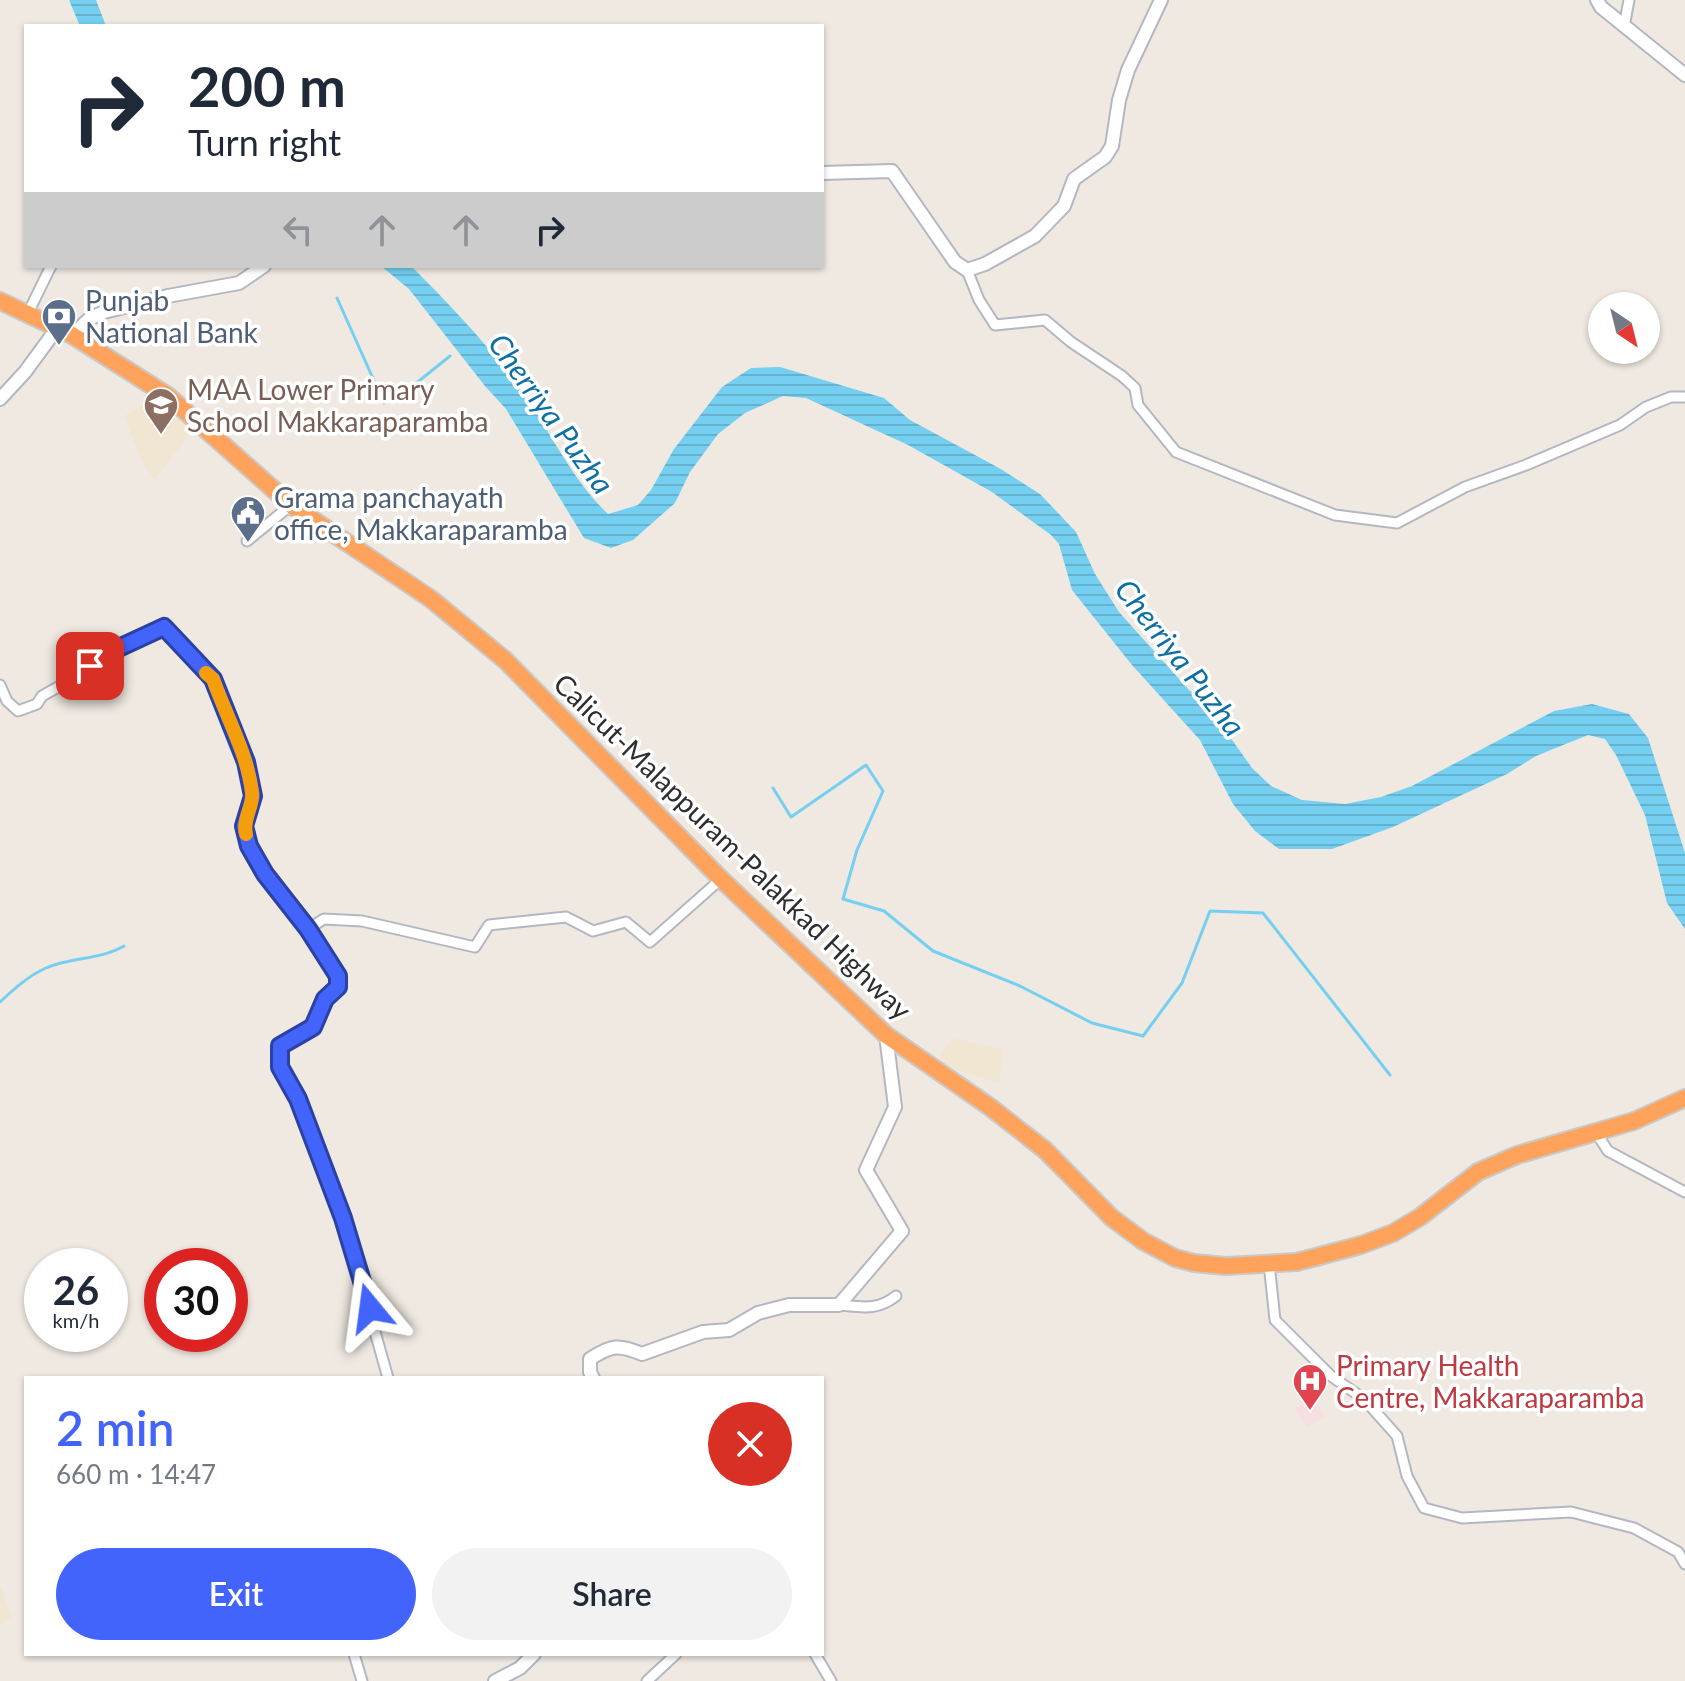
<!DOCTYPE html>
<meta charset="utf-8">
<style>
:root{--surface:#fff;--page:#f2f2f3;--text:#1f2937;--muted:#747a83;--accent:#4264fb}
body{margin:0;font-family:Lato,sans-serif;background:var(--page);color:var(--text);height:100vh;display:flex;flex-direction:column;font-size:30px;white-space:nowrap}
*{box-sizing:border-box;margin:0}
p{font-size:26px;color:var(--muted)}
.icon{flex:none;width:44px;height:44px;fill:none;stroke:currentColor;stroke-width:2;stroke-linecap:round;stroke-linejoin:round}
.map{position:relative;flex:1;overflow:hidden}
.side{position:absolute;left:24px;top:1376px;width:800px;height:280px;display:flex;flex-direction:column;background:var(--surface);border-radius:0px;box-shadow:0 2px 6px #0004}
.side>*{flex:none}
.hud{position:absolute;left:24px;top:24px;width:800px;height:244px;border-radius:0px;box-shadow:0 2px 6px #0004;background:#fff;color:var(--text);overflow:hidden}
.needle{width:52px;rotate:145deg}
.controls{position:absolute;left:1588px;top:292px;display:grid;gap:16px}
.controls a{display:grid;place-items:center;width:72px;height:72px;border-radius:50%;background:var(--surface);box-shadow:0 2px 6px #0004;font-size:40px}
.speed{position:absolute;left:24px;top:1248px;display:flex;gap:16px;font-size:40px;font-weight:700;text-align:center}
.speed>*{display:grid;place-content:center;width:104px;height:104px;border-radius:50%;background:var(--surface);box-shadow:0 2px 6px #0004;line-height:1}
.speed small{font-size:20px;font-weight:400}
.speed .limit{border:12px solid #d22;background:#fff;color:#111}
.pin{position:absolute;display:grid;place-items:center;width:68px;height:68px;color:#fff;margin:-34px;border-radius:16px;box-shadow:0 4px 12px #0006}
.me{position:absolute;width:88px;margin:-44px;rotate:344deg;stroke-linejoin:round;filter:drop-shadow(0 0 6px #0008)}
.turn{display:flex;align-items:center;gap:28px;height:168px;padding:0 32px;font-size:36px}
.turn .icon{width:104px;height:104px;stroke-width:2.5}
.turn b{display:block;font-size:56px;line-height:68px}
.lanes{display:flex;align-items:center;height:76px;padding:0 32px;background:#0003;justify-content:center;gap:40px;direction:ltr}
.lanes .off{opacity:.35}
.round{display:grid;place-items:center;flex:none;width:84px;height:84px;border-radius:42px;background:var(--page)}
.headline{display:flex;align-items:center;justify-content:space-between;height:136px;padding:0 32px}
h1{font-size:48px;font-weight:600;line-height:60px;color:var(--accent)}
.action{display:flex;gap:16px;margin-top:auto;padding:16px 32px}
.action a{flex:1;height:92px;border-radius:48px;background:var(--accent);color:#fff;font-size:32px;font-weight:600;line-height:92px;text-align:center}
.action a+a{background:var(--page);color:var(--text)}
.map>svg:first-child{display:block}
</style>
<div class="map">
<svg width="1685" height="1681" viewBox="0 0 1685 1681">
<defs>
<pattern id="water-rules" width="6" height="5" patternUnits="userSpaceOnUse" patternTransform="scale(2)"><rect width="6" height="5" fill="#75cff0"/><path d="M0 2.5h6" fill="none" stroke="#66b2ce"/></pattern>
</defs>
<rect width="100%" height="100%" fill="#efe9e1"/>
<!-- education -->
<path fill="#f0e6d1" d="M155 397 192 427V432L154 479 141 459 124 416Z
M954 1038 1003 1050 999 1083 941 1065 942 1052Z
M0 1584 12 1617 0 1626Z"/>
<!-- medical -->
<path fill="#f5dfe0" d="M1313 1397 1325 1416 1307 1427 1295 1409Z"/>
<!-- water -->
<path fill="url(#water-rules)" d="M69 0H96L106 26H80Z
M381 266H411C456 311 498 355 533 408 558 446 574 481 608 514L638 505 651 490 674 449 722 387 751 368 780 367 884 398 910 420 999 468 1040 494 1076 532 1095 574 1119 612 1189 690 1223 717 1230 737 1252 768 1271 786 1302 800 1345 804 1381 797 1412 786 1554 711 1592 704 1629 714 1648 738 1685 853V929L1667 903 1645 815 1616 755 1605 739 1588 735 1536 756 1507 774 1393 827 1332 849H1279L1255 831 1233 804 1200 740 1132 665 1072 590 1059 544 1051 535 992 492 908 445 806 398 783 396 745 413 718 434 690 472 675 503 633 540 611 548 584 538 506 409 485 386 409 289Z"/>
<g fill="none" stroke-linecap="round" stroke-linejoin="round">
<!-- stream -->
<path stroke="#75cff0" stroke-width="3" d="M337 298 384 403 409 389 450 356
M773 788 791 817 866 765 883 791 857 850 843 899 884 911 933 951 1020 986 1092 1023 1143 1036 1182 983 1210 911 1263 913 1390 1075
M0 1002C14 989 28 976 46 968 71 957 100 960 124 946"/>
<!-- street casing -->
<g stroke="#b4b7c1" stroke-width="13">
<path id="street" d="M1624 27 1629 0
M967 270 979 300 995 325 1045 320 1071 342 1122 376 1135 388 1138 405 1176 452 1335 515 1397 523 1465 487 1526 465 1620 425 1646 407 1671 397H1685
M28 313 51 266
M247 541 291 505
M0 685 7 701 18 711 37 704 42 696 69 681 110 652 164 627 213 679 246 762 253 796 244 826 249 846 278 894 308 929 324 919 362 921 475 947 489 925 566 917 593 931 626 922 650 942 721 879
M308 929 338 976V987L325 999 313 1027 280 1046V1067L298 1099 343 1218 388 1378
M1595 1131 1608 1151 1685 1192
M1269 1263 1275 1320 1331 1376 1364 1399 1397 1436 1407 1476 1424 1508 1462 1518 1571 1512 1634 1528 1678 1552 1685 1564
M839 1305C862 1307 877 1311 896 1296
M354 1654 362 1681
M815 1654 831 1681
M647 1681 676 1654"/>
</g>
<!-- secondary casing -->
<g stroke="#b4b7c1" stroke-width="16">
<path id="secondary" d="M1597 0 1601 7 1685 75
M822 173 892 171 955 262 967 270 985 264 1035 236 1064 206 1074 179 1105 157 1112 146 1119 100 1128 70 1161 0
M72 335 89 319 104 312 168 296 239 283 264 266
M0 399 25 372 58 327
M593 1378 590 1372V1359C611 1345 619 1344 642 1354L703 1332 729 1330 758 1313 789 1305H839L902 1231 866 1170 895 1107 886 1035
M495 1681 520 1668 534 1654"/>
</g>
<!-- highway casing -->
<g stroke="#c9c9c9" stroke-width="20">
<path id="highway" d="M0 301 72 335 168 396 291 505 431 599 505 660 721 879 886 1035 990 1107 1045 1150 1112 1218 1143 1241 1175 1258 1194 1263 1226 1266 1297 1262 1361 1245 1393 1233 1420 1217 1478 1172 1517 1155 1634 1121 1685 1098"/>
</g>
<!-- street -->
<use href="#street" stroke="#fff" stroke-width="9"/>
<!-- secondary -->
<use href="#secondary" stroke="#fff" stroke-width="12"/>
<!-- highway -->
<use href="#highway" stroke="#ffa35c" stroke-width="16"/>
</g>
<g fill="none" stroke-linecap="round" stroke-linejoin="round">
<!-- route casing -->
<g stroke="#2b41a3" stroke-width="20">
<path id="route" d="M90 666 110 652 164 627 213 679 246 762 253 796 244 826 249 846 265 874 308 929 338 976V987L325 999 313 1027 280 1046V1067L298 1099 343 1218 370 1308"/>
</g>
<!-- route -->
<use href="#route" stroke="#4264fb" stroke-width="14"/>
<!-- slow -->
<path stroke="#f59e0b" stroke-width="14" d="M206 673 213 679C226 716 247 752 252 792 254 806 242 819 246 834"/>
</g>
<!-- icons -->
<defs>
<g id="bank-pin" transform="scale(1.8)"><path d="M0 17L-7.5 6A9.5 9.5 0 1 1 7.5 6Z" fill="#5c6f8a" stroke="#fff"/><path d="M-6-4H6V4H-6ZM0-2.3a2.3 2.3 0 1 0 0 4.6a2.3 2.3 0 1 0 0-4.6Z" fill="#fff"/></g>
<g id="school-pin" transform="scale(1.8)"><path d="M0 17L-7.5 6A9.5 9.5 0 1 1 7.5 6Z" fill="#8d6e63" stroke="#fff"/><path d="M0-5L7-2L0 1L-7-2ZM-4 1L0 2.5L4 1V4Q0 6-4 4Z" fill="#fff"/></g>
<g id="civic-pin" transform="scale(1.8)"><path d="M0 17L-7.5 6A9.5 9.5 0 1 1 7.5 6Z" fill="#5c6f8a" stroke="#fff"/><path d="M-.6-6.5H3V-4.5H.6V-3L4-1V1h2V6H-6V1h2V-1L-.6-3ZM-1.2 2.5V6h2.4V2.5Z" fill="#fff"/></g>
<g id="hospital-pin" transform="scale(1.8)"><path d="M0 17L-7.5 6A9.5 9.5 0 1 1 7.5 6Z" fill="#e0444e" stroke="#fff"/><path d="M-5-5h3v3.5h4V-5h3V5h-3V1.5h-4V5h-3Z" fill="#fff"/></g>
</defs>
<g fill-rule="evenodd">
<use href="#bank-pin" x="59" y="316"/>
<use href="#school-pin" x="161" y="405"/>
<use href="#civic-pin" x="248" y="513"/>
<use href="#hospital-pin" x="1310" y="1381"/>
</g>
<g text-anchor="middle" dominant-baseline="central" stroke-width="7" stroke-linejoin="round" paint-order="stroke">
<!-- service labels -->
<g font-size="28" fill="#4e5e75" stroke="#fff" text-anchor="start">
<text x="85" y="300">Punjab<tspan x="85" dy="32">National Bank</tspan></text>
<text x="274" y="497">Grama panchayath<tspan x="274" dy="32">office, Makkaraparamba</tspan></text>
</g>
<!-- education labels -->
<g font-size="28" fill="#785e54" stroke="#fff" text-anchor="start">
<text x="187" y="389">MAA Lower Primary<tspan x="187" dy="32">School Makkaraparamba</tspan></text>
</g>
<!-- street labels -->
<g font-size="28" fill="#2e2e2e" stroke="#fff">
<text transform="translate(733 846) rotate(44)">Calicut-Malappuram-Palakkad Highway</text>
</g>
<!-- health labels -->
<g font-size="28" fill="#be3a42" stroke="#fff" text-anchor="start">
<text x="1336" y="1365">Primary Health<tspan x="1336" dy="32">Centre, Makkaraparamba</tspan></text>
</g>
<!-- water labels -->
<g font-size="30" font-style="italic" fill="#0d6fa3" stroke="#fff">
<text transform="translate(552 413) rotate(54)">Cherriya Puzha</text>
<text transform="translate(1181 657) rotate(52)">Cherriya Puzha</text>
</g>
</g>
</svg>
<div class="controls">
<a><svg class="needle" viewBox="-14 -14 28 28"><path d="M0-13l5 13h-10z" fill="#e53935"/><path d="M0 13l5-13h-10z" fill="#747a83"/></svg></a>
</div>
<div class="speed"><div>26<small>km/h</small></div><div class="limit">30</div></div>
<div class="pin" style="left:90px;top:666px;background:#d93025"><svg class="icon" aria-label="arrive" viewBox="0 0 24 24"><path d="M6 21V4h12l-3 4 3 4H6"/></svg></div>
<svg class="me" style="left:370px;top:1308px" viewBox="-20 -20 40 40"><path d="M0-17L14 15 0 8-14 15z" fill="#4264fb" stroke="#fff" stroke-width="4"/></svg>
<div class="hud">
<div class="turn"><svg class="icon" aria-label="right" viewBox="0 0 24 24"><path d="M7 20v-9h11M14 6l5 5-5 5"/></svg><div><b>200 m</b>Turn right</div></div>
<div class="lanes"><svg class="icon off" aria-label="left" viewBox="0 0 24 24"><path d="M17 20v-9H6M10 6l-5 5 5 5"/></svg><svg class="icon off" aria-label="ahead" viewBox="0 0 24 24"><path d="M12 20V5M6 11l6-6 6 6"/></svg><svg class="icon off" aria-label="ahead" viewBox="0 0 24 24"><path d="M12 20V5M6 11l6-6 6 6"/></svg><svg class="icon" aria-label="right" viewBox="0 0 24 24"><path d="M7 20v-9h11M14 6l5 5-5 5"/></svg></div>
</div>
<section class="side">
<div class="headline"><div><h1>2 min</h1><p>660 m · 14:47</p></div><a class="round" style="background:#d93025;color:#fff"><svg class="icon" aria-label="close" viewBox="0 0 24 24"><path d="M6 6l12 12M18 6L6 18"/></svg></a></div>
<div class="action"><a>Exit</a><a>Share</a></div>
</section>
</div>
